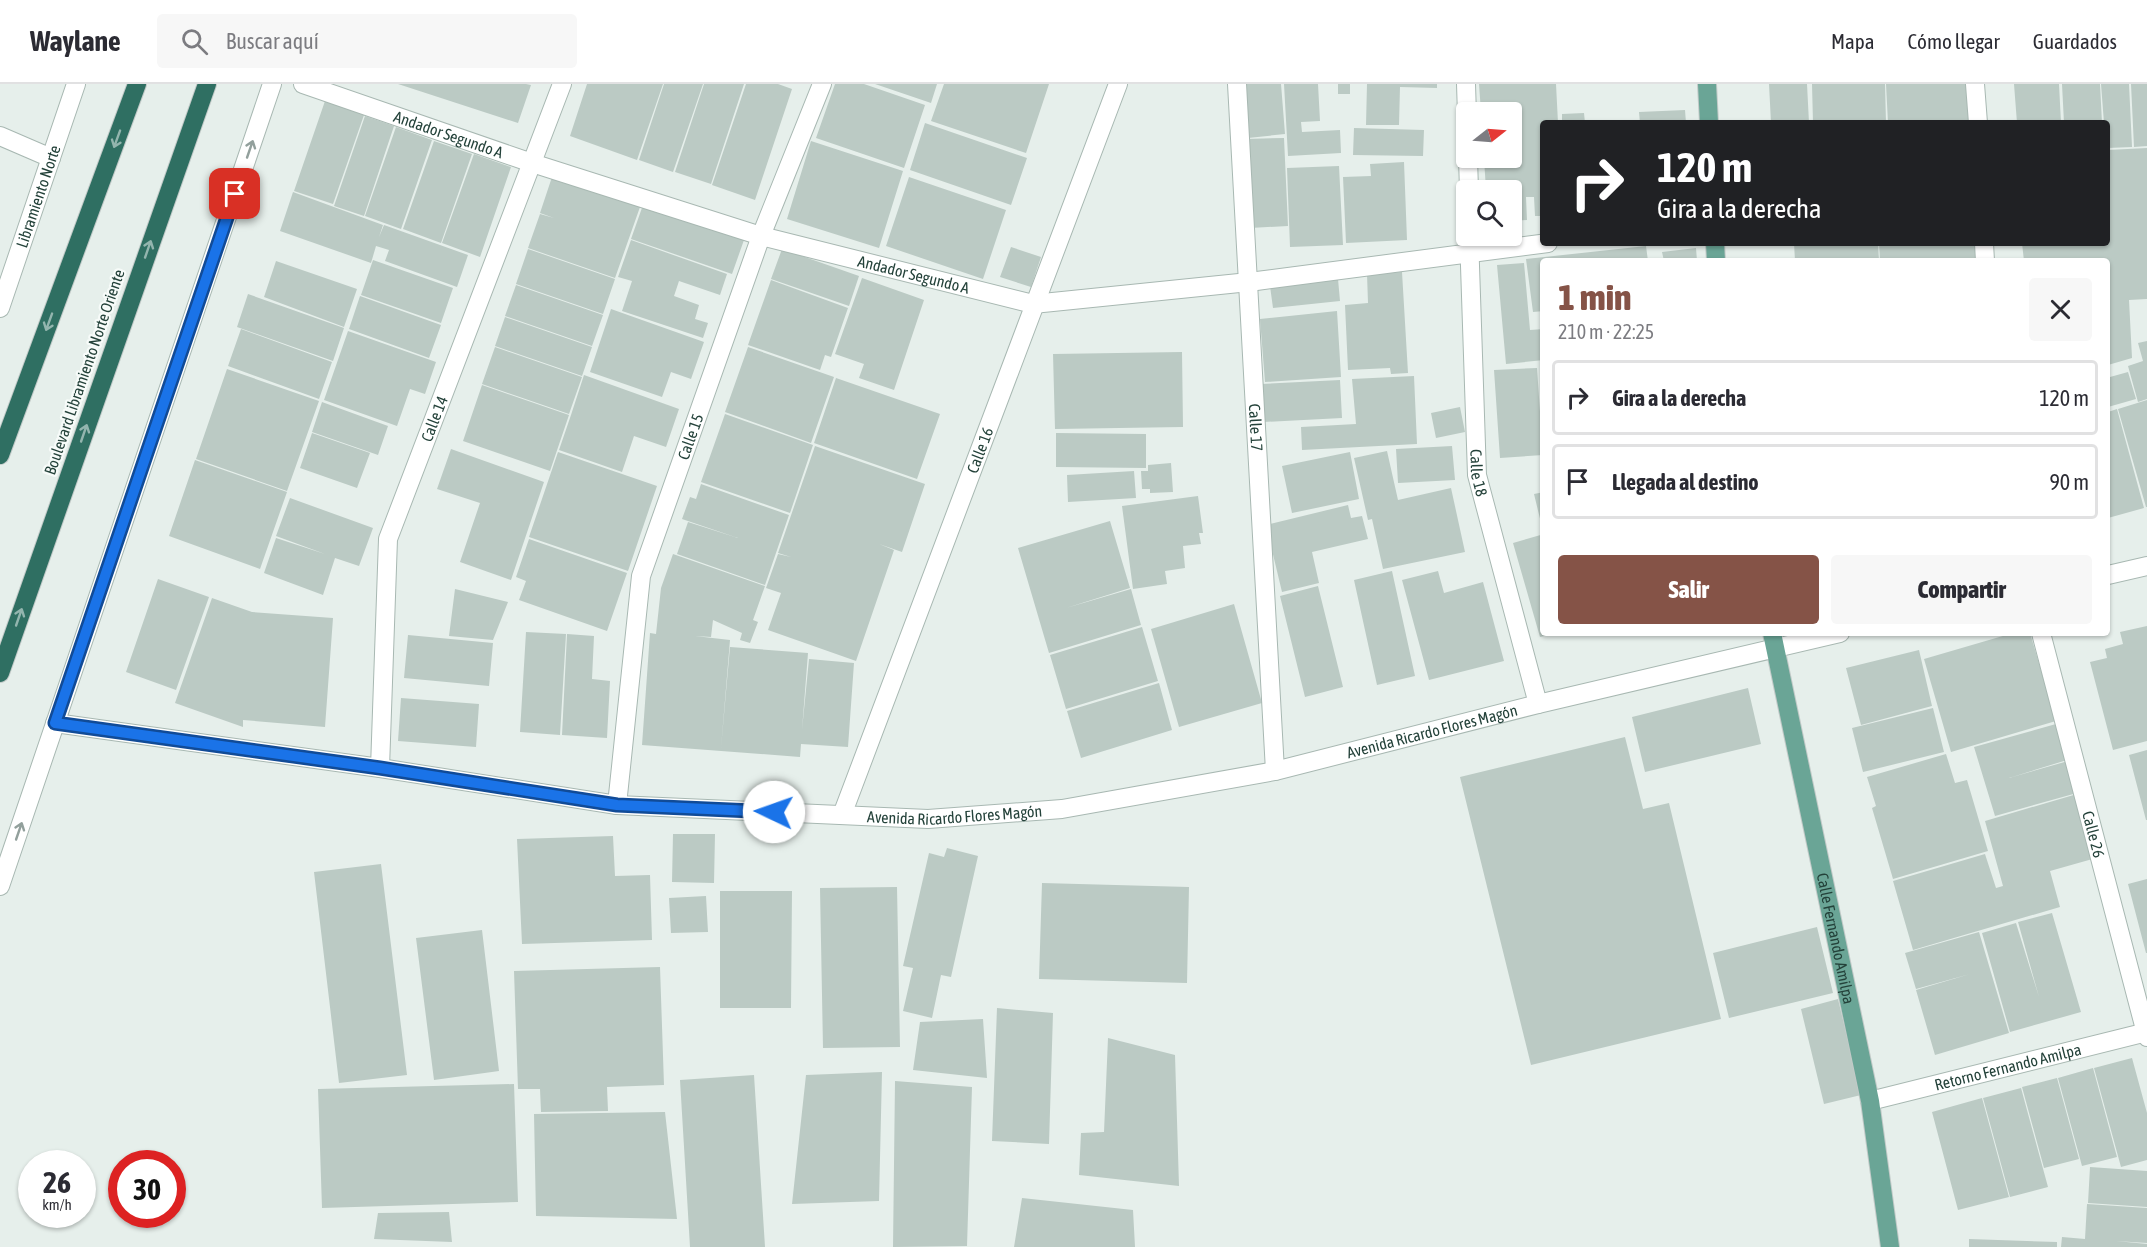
<!DOCTYPE html>
<html lang="es">
<meta charset="utf-8">
<style>
:root{--surface:#fff;--page:#f7f7f7;--text:#2b2b33;--muted:#7c7c81;--line:#e1e1e2;--accent:#855347}
body{margin:0;font-family:"Asap Condensed",sans-serif;background:var(--page);color:var(--text);height:100vh;display:flex;flex-direction:column;font-size:22px;white-space:nowrap}
*{box-sizing:border-box;margin:0}
p{font-size:20px;color:var(--muted)}
.icon{flex:none;width:33px;height:33px;fill:none;stroke:currentColor;stroke-width:2;stroke-linecap:round;stroke-linejoin:round}
.map{position:relative;flex:1;overflow:hidden}
.details{position:absolute;left:1540px;top:174px;width:570px;height:378px;display:flex;flex-direction:column;background:var(--surface);border-radius:6px;box-shadow:0 2px 4px #0004}
.details>*{flex:none}
.top-card{position:absolute;left:1540px;top:36px;width:570px;height:126px;border-radius:6px;box-shadow:0 2px 4px #0004;background:#202124;color:#fff;overflow:hidden}
.needle{width:39px;rotate:73deg}
.buttons{position:absolute;left:1456px;top:18px;display:grid;gap:12px}
.buttons a{display:grid;place-items:center;width:66px;height:66px;border-radius:6px;background:var(--surface);box-shadow:0 2px 4px #0004;font-size:30px}
.speed{position:absolute;left:18px;top:1066px;display:flex;gap:12px;font-size:30px;font-weight:700;text-align:center}
.speed>*{display:grid;place-content:center;width:78px;height:78px;border-radius:50%;background:var(--surface);box-shadow:0 2px 4px #0004;line-height:1}
.speed small{font-size:15px;font-weight:400}
.speed .limit{border:9px solid #d22;background:#fff;color:#111}
.pin{position:absolute;display:grid;place-items:center;width:51px;height:51px;color:#fff;margin:-26px;border-radius:12px;box-shadow:0 3px 9px #0006}
.me{position:absolute;width:66px;margin:-33px;rotate:273deg;stroke-linejoin:round;filter:drop-shadow(0 0 4px #0008)}
.turn{display:flex;align-items:center;gap:21px;height:126px;padding:0 18px;font-size:27px}
.turn .icon{width:78px;height:78px;stroke-width:2.5}
.turn b{display:block;font-size:42px;line-height:51px}
.round{display:grid;place-items:center;flex:none;width:63px;height:63px;border-radius:6px;background:var(--page)}
.headline{display:flex;align-items:center;justify-content:space-between;height:102px;padding:0 18px}
h1{font-size:36px;font-weight:800;line-height:45px;color:var(--accent)}
.primary-button{display:flex;gap:12px;margin-top:auto;padding:12px 18px}
.primary-button a{flex:1;height:69px;border-radius:6px;background:var(--accent);color:#fff;font-size:24px;font-weight:800;line-height:69px;text-align:center}
.primary-button a+a{background:var(--page);color:var(--text)}
ul{padding:0;list-style:none}
li{display:flex;align-items:center;gap:18px;height:75px;margin:0 12px 9px;padding:0 6px;border:3px solid var(--line);border-radius:6px}
li div{flex:1}
li b{display:block;font-size:22px}
li em{font-style:normal}
header{display:flex;align-items:center;gap:36px;box-sizing:border-box;height:84px;padding:0 30px;background:var(--surface);border-bottom:2px solid var(--line)}
header strong{font-size:28px}
nav{display:flex;gap:33px;margin-inline-start:auto;font-size:21px}
.search{width:420px;height:54px;background:var(--page);display:flex;align-items:center;gap:15px;box-sizing:border-box;padding:0 21px;border-radius:6px;color:var(--muted);font-size:22px}
.map>svg:first-child{display:block}
</style>
<header>
<strong>Waylane</strong>
<div class="search"><svg class="icon" aria-label="search" viewBox="0 0 24 24"><circle cx="10" cy="10" r="6"/><path d="M15 15l6 6"/></svg>Buscar aquí</div>
<nav><a>Mapa</a><a>Cómo llegar</a><a>Guardados</a></nav>
</header>
<div class="map">
<svg width="2147" height="1163" viewBox="0 0 2147 1163">
<rect width="100%" height="100%" fill="#e6efeb"/>
<!-- building -->
<path fill="#bbcac4" d="M398 0H526L531 1 518 39Z
M587 0H663L637 76 570 52Z
M664 0H703L673 88 639 76Z
M704 0H744L711 100 675 88Z
M746 0H778L792 5 755 116 712 101Z
M835 0H864L925 21 904 84 816 54Z
M875 0H937L931 19Z
M944 0H1049L1026 69 931 37Z
M1243 0H1281L1285 50 1248 54Z
M1284 0H1318L1320 37 1301 38 1302 48 1340 46 1341 69 1288 72Z
M1338 0H1350V10H1338Z
M1367 0H1437V4L1400 3 1399 41H1366Z
M1479 0H1556L1558 39H1544V132H1535L1534 113H1526L1527 136 1512 137V106H1486L1484 74H1512V28H1481Z
M1769 0H1807L1809 39H1771Z
M1812 0H1885L1886 39H1813Z
M1886 0H1972L1974 39H1888Z
M2014 0H2059L2061 39H2017Z
M2062 0H2100L2102 39H2064Z
M2101 0H2129L2132 63 2108 64V39H2104Z
M2131 0H2147V62L2134 63Z
M325 17 364 31 333 120 294 107Z
M1685 26 1686 39H1640L1639 28Z
M1584 29 1585 39H1562V30Z
M365 32 394 42 364 132 334 122Z
M925 39 1027 74 1011 121 910 86Z
M396 43 432 56 401 145 365 132Z
M1354 44 1424 46 1423 72 1353 71Z
M1284 54 1288 142 1250 144 1245 55Z
M434 57 472 70 441 159 403 145Z
M811 57 903 87 879 164 787 135Z
M2147 64V215L2129 216 2132 274 2108 281V177H2024L2022 159H2108V66Z
M474 70 511 83 480 173 442 159Z
M1404 78 1407 156 1346 159 1343 93 1371 92 1370 80Z
M1339 82 1343 161 1290 163 1287 84Z
M552 93 640 123 615 194 528 164 540 130 554 134 540 129Z
M909 93 1006 126 983 195 886 162Z
M293 108 383 141 379 153 384 141 468 171 457 203 385 177 389 166 376 162 371 179 280 147Z
M643 121 744 156 732 190 631 155Z
M631 156 727 190 720 211 679 197 674 212 699 221 695 235 708 239 703 254 622 227 632 197 618 193Z
M1794 159H1878L1879 177H1795Z
M1879 159H1980L1981 177H1880Z
M1646 162 1648 177H1544V227L1533 228 1526 175Z
M1011 163 1041 173 1031 203 1000 193Z
M1696 164 1697 177H1664L1662 168Z
M528 165 615 195 603 230 516 200Z
M782 165 859 192 849 222 771 195Z
M373 176 453 204 441 239 361 211Z
M276 177 357 205 344 243 264 213Z
M1524 179 1530 246 1544 245V276L1506 280 1497 181Z
M1402 188 1408 289 1391 290 1390 284 1348 286 1345 221 1368 219 1367 190Z
M862 194 924 216 894 306 859 294 864 280 835 270Z
M1338 195 1340 217 1273 224 1270 202Z
M771 196 848 224 831 273 825 271 820 286 748 261Z
M516 201 603 231 592 262 505 232Z
M248 210 344 244 333 277 237 243Z
M360 212 441 241 429 274 349 245Z
M611 225 704 258 691 295 671 288 662 313 590 288Z
M1337 227 1341 293 1265 298 1260 235Z
M505 233 592 263 582 292 495 262Z
M241 245 332 278 319 315 228 282Z
M348 247 436 278 425 310 410 305 397 342 324 316Z
M2147 257V315L2138 318 2128 282 2143 277 2138 259Z
M495 263 582 293 569 330 482 300Z
M748 263 834 293 811 359 725 328Z
M1182 268 1183 343 1055 345 1053 270Z
M1537 284 1543 371 1500 374 1494 286Z
M227 285 319 317 287 407 196 375Z
M2108 286 2110 293 2128 288 2136 315 2108 323Z
M584 291 679 325 666 363 634 352 622 388 559 366 571 331 584 335 571 331Z
M1414 292 1417 360 1302 366 1301 343 1356 340 1352 295Z
M836 294 940 330 917 395 814 359Z
M1340 296 1342 334 1263 338 1261 300Z
M482 301 569 331 550 387 463 357Z
M2147 316V423H2146L2118 325Z
M322 318 388 342 378 371 312 348Z
M1460 323 1465 348 1436 354 1431 329Z
M2117 325 2144 424 2108 434V328Z
M725 330 813 361 790 429 701 398Z
M312 349 370 369 357 404 300 384Z
M1056 349 1146 350V384L1056 383Z
M815 362 925 400 902 468 879 460 894 466 856 577 768 546 781 509 766 504 778 470 791 473 778 469Z
M1452 362 1455 396 1398 399 1396 365Z
M451 365 544 398 511 496 460 478 480 419 437 405Z
M1387 367 1398 416 1451 404 1465 468 1383 485 1372 435 1368 436 1354 374Z
M558 368 657 402 628 487 529 453Z
M1350 368 1359 415 1292 429 1282 382Z
M195 376 287 408 260 485 169 452Z
M1171 379 1173 408 1150 409V405H1142L1141 387H1148V381Z
M1134 387 1136 414 1068 418 1067 391Z
M701 400 789 431 765 501 677 470 688 438 738 454 682 435 690 413 696 415Z
M1544 408V447H1543L1534 410Z
M1198 412 1203 449H1199L1201 460 1183 462 1185 484 1165 487 1167 500 1133 505 1122 422Z
M290 414 373 444 359 482 335 474 323 511 264 489 276 454 325 470 276 452Z
M1348 421 1351 434 1362 432 1368 455 1312 468 1319 499 1282 508 1266 441Z
M1110 437 1130 504 1066 524 1131 505 1141 541 1049 569 1018 464Z
M1544 450V549L1553 550 1540 553 1513 459Z
M529 455 627 489 607 547 519 516 526 497 516 493Z
M673 470 765 502 753 536 758 538 750 559 740 556 742 549 713 536 711 553 695 552 730 556 721 664 730 563 808 569 802 646 809 575 854 579 848 663 801 660 800 673 642 661 650 549 656 550 661 504Z
M1392 487 1415 592 1377 601 1354 496Z
M1438 487 1444 509 1483 498 1504 577 1429 596 1402 496Z
M158 495 209 513 176 606 126 588Z
M1318 502 1343 603 1305 613 1280 512Z
M455 505 508 518 493 556 449 552Z
M212 514 252 528 333 534 325 643 243 636V643L175 619Z
M1234 520 1262 619 1179 643 1151 545Z
M2147 542V657L2113 666 2090 578 2107 574 2105 565 2123 560 2120 548Z
M1142 543 1158 597 1066 625 1050 571Z
M526 548 566 550 560 651 520 648Z
M2013 549H2030L2056 637 1951 668 1924 575Z
M567 550 594 552 592 595 610 597 607 654 562 651Z
M408 551 493 559 489 602 404 594Z
M1919 566 1932 622 1861 641 1846 584Z
M1159 599 1172 646 1081 674 1067 627Z
M1748 604 1761 660 1645 688 1632 633Z
M401 614 479 620 476 663 398 657Z
M1933 624 1944 668 1863 688 1852 644Z
M2056 640 2067 676 2009 694 2068 677 2077 709 1995 732 1974 663Z
M1625 653 1643 725 1669 719 1721 935 1531 981 1460 693Z
M2147 666V736H2146L2129 671Z
M1946 670 1955 699 1967 696 1988 767 1893 795 1872 724 1876 722 1867 693Z
M2077 710 2096 774 2050 787 2060 823 1913 866 1893 797 1985 770 1996 804 2003 802 1985 737Z
M673 750H715L714 799 672 798Z
M613 752 615 792 650 791 652 856 522 860 517 755Z
M947 764 978 772 951 893 941 891 932 934 903 927 913 884 903 882 929 769 944 773Z
M381 780 407 991 339 999 314 788Z
M2147 795V869H2146L2128 800Z
M1042 799 1189 803 1187 899 1039 895Z
M897 803 900 963 823 964 820 804Z
M720 807H792L791 924H720Z
M706 812 708 848 671 849 669 814Z
M2052 829 2081 928 2010 948 1982 849 2016 839 2039 913 2018 838Z
M1817 843 1833 909 1729 934 1713 869Z
M482 846 499 987 434 996 416 854Z
M1979 848 2009 949 1935 971 1916 906 1970 890 1916 905 1905 869Z
M660 883 664 1001 607 1003 608 1027 541 1028 540 1005H518L514 887Z
M1838 915 1861 1011 1824 1020 1801 925Z
M997 924 1053 929 1049 1060 992 1057Z
M983 935 987 994 913 986 920 938Z
M1108 954 1175 971 1179 1102 1079 1091 1081 1049 1104 1048Z
M2132 974 2147 1029V1076L2121 1083 2094 984Z
M2093 984 2117 1073 2082 1082 2058 994Z
M882 988 879 1117 792 1120 806 991Z
M754 991 765 1163H690L680 996Z
M2057 994 2079 1075 2044 1084 2022 1003Z
M895 997 972 1003 967 1162 893 1163Z
M514 1000 518 1118 322 1124 318 1005Z
M2021 1004 2048 1103 2010 1113 1983 1014Z
M1982 1014 2009 1113 1958 1126 1932 1028Z
M665 1028 677 1135 536 1132 534 1030Z
M2090 1083 2147 1087V1123L2088 1119Z
M1022 1114 1133 1126 1135 1163H1014Z
M2087 1120 2147 1124V1159L2116 1157 2147 1160V1163H2061L2062 1153 2085 1155Z
M449 1128 452 1158 374 1155 378 1129Z
M1969 1155 2057 1158V1163H1969Z"/>
<g fill="none" stroke-linecap="round" stroke-linejoin="round">
<!-- minor casing -->
<g stroke="#a8b8b2" stroke-width="20">
<g id="minor">
<path id="s1" d="M303 0 532 79 761 152 1033 220 1249 198 1548 159"/>
<path id="s2" d="M1237 0 1275 687"/>
<path d="M1466 0 1467 31"/>
<path d="M1975 0 1978 39"/>
<path d="M0 52 51 74"/>
<path d="M1468 74 1469 106"/>
<path id="s3" d="M1469 152 1477 391 1538 620"/>
<path d="M1984 159 1985 177"/>
<path id="s4" d="M0 224 76 0"/>
<path d="M2108 491 2147 482"/>
<path id="s5" d="M2041 549 2147 953"/>
<path id="s6" d="M55 639 380 684 617 721 928 735 1062 725 1275 687 1538 620 1840 549"/>
<path id="s7" d="M380 684 388 455 562 0"/>
<path id="s8" d="M617 721 641 492 761 152 822 0"/>
<path id="s9" d="M842 731 1118 0"/>
<path d="M0 802 272 0"/>
<path id="s10" d="M1870 1017 2147 948"/>
</g>
</g>
<!-- major casing -->
<g stroke="#c2cac8" stroke-width="20">
<g id="major">
<path d="M1707 0 1709 39"/>
<path d="M1715 159 1716 177"/>
<path id="s11" d="M1772 549 1870 1017 1890 1163"/>
</g>
</g>
<!-- highway casing -->
<g stroke="#c2cac8" stroke-width="20">
<path id="highway" d="M0 371 137 0
M0 589 207 0"/>
</g>
<!-- minor -->
<use href="#minor" stroke="#fff" stroke-width="18"/>
<!-- major -->
<use href="#major" stroke="#6aa596" stroke-width="18"/>
<!-- highway -->
<use href="#highway" stroke="#2f6f62" stroke-width="18"/>
</g>
<!-- one-way arrows -->
<defs><path id="oneway-shaft" d="M-6 0H5M1.5-3L5.5 0L1.5 3" fill="none" stroke-width="1.6" stroke-linecap="round" stroke-linejoin="round" transform="scale(1.5)"/></defs>
<g stroke="#93b5ae">
<use href="#oneway-shaft" transform="translate(117 55) rotate(110)"/>
<use href="#oneway-shaft" transform="translate(148 165) rotate(-71)"/>
<use href="#oneway-shaft" transform="translate(49 238) rotate(110)"/>
<use href="#oneway-shaft" transform="translate(84 349) rotate(-71)"/>
<use href="#oneway-shaft" transform="translate(19 533) rotate(-71)"/>
</g>
<g stroke="#92a09c">
<use href="#oneway-shaft" transform="translate(250 65) rotate(-71)"/>
<use href="#oneway-shaft" transform="translate(19 747) rotate(-71)"/>
</g>
<g fill="none" stroke-linecap="round" stroke-linejoin="round">
<!-- route casing -->
<g stroke="#114b97" stroke-width="15">
<path id="route" d="M235 110 55 639 380 684 617 721 774 728"/>
</g>
<!-- route -->
<use href="#route" stroke="#1a73e8" stroke-width="10"/>
</g>
<g text-anchor="middle" dominant-baseline="central" stroke-width="4.5" stroke-linejoin="round" paint-order="stroke">
<!-- street labels -->
<g font-size="16" fill="#24423a" stroke="#f7fbf9">
<text stroke="none"><textPath href="#s1" startOffset="154">Andador Segundo A</textPath></text>
<text stroke="none"><textPath href="#s4" startOffset="118">Libramiento Norte</textPath></text>
<text stroke="none"><textPath href="#s1" startOffset="640">Andador Segundo A</textPath></text>
<text transform="translate(84 288) rotate(-71)">Boulevard Libramiento Norte Oriente</text>
<text stroke="none"><textPath href="#s7" startOffset="358">Calle 14</textPath></text>
<text stroke="none"><textPath href="#s2" startOffset="344">Calle 17</textPath></text>
<text stroke="none"><textPath href="#s8" startOffset="378">Calle 15</textPath></text>
<text stroke="none"><textPath href="#s9" startOffset="390">Calle 16</textPath></text>
<text stroke="none"><textPath href="#s3" startOffset="237">Calle 18</textPath></text>
<text stroke="none"><textPath href="#s6" startOffset="1392">Avenida Ricardo Flores Magón</textPath></text>
<text stroke="none"><textPath href="#s6" startOffset="906">Avenida Ricardo Flores Magón</textPath></text>
<text stroke="none"><textPath href="#s5" startOffset="208">Calle 26</textPath></text>
<text stroke="none"><textPath href="#s11" startOffset="312">Calle Fernando Amilpa</textPath></text>
<text stroke="none"><textPath href="#s10" startOffset="142">Retorno Fernando Amilpa</textPath></text>
</g>
</g>
</svg>
<div class="buttons">
<a><svg class="needle" viewBox="-14 -14 28 28"><path d="M0-13l5 13h-10z" fill="#e53935"/><path d="M0 13l5-13h-10z" fill="#7c7c81"/></svg></a>
<a><svg class="icon" aria-label="search" viewBox="0 0 24 24"><circle cx="10" cy="10" r="6"/><path d="M15 15l6 6"/></svg></a>
</div>
<div class="speed"><div>26<small>km/h</small></div><div class="limit">30</div></div>
<div class="pin" style="left:235px;top:110px;background:#d93025"><svg class="icon" aria-label="arrive" viewBox="0 0 24 24"><path d="M6 21V4h12l-3 4 3 4H6"/></svg></div>
<svg class="me" style="left:774px;top:728px" viewBox="-20 -20 40 40"><circle r="19" fill="#fff"/><path d="M0-13L10 11 0 6-10 11z" fill="#1a73e8"/></svg>
<div class="top-card">
<div class="turn"><svg class="icon" aria-label="right" viewBox="0 0 24 24"><path d="M7 20v-9h11M14 6l5 5-5 5"/></svg><div><b>120 m</b>Gira a la derecha</div></div>
</div>
<section class="details">
<div class="headline"><div><h1>1 min</h1><p>210 m · 22:25</p></div><a class="round"><svg class="icon" aria-label="close" viewBox="0 0 24 24"><path d="M6 6l12 12M18 6L6 18"/></svg></a></div>
<ul>
<li><svg class="icon" aria-label="right" viewBox="0 0 24 24"><path d="M7 20v-9h11M14 6l5 5-5 5"/></svg><div><b>Gira a la derecha</b></div><em>120 m</em></li>
<li><svg class="icon" aria-label="arrive" viewBox="0 0 24 24"><path d="M6 21V4h12l-3 4 3 4H6"/></svg><div><b>Llegada al destino</b></div><em>90 m</em></li>
</ul>
<div class="primary-button"><a>Salir</a><a>Compartir</a></div>
</section>
</div>
